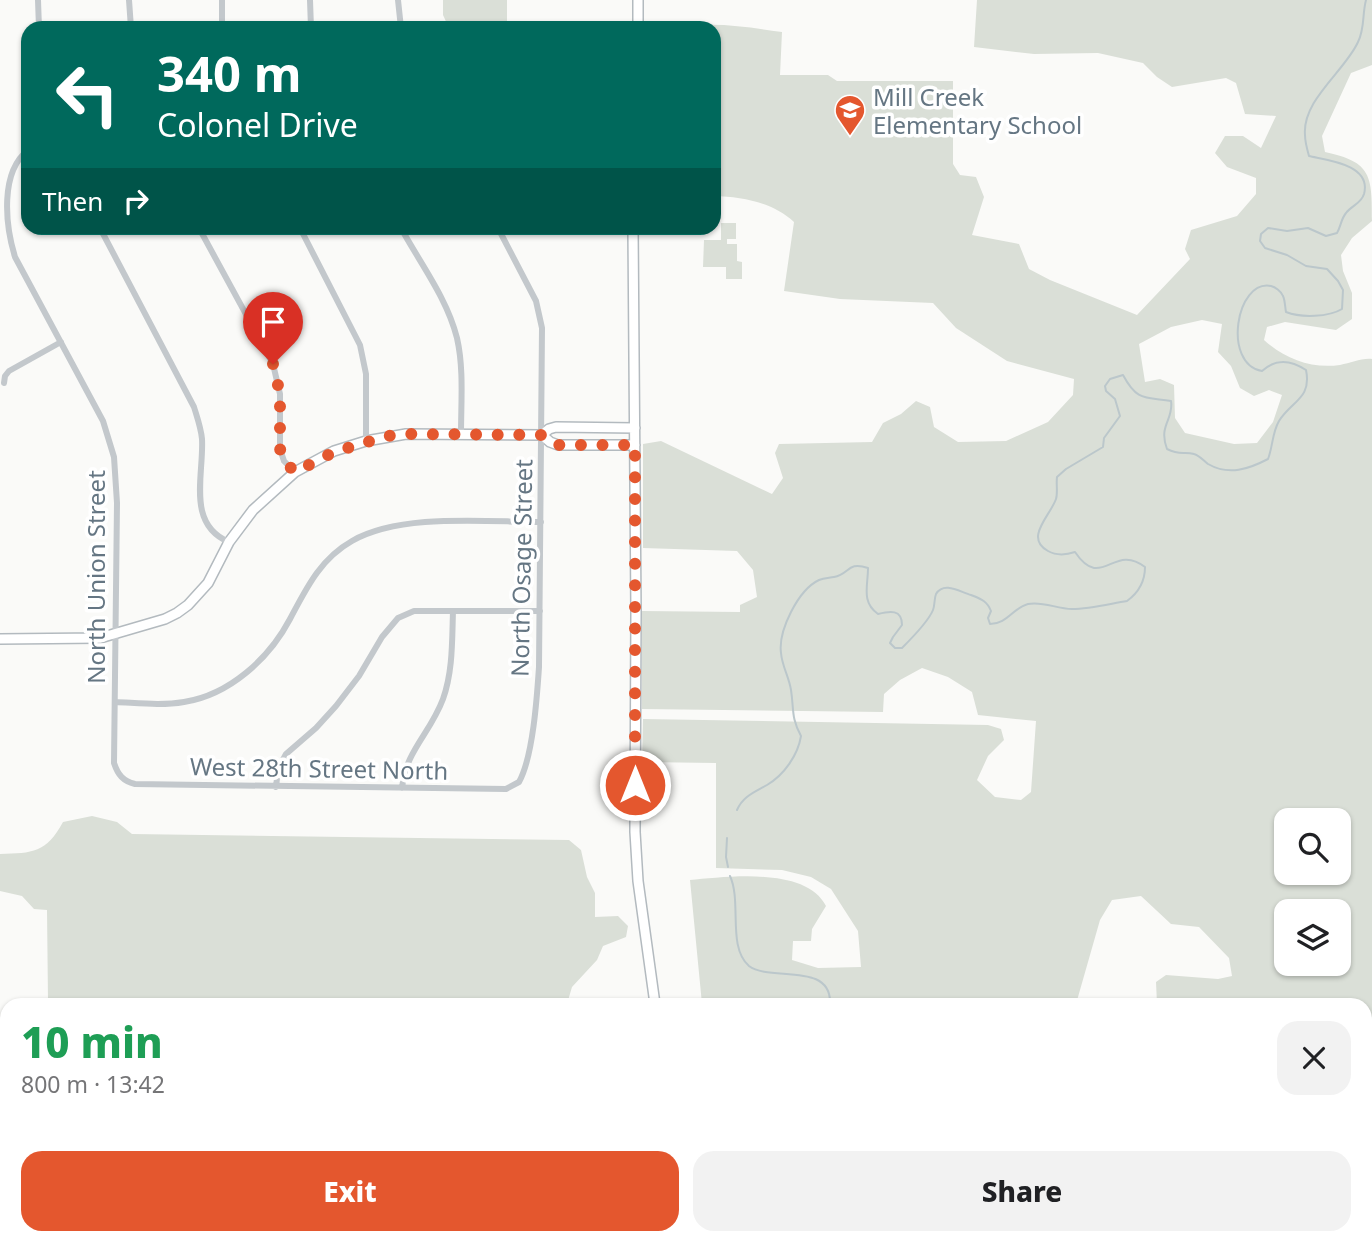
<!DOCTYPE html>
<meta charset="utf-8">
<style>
:root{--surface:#fff;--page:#f2f2f2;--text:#202124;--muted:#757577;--accent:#e4572e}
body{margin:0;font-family:"Noto Sans",sans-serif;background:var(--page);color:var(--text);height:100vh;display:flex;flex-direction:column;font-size:26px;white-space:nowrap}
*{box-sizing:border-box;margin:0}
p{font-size:23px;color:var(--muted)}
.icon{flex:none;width:38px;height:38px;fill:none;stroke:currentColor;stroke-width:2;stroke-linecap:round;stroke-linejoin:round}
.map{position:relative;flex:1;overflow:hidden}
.drawer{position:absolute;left:0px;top:998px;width:1372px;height:247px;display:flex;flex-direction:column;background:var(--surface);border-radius:21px 21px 0 0;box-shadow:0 2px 5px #0004}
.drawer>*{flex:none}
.guide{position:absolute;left:21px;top:21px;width:700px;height:214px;border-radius:21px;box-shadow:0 2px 5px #0004;background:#00695c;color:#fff;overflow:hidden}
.fabs{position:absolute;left:1274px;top:808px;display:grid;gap:14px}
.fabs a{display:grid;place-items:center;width:77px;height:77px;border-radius:14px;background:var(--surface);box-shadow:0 2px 5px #0004;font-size:35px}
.pin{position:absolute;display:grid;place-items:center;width:60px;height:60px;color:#fff;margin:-72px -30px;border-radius:50% 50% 50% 0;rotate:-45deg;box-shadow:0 0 7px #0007}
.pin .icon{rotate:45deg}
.me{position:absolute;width:77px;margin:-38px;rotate:0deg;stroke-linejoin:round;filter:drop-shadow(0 0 5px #0008)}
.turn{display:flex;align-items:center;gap:24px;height:147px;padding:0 21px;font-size:32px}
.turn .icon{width:91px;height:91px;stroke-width:2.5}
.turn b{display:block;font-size:49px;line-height:60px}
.then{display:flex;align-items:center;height:66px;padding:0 21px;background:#0003;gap:14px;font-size:26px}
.round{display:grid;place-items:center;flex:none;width:74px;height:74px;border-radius:21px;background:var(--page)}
.head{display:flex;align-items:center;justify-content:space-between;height:119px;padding:0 21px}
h1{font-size:42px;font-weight:800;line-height:52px;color:#1e9e55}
.primary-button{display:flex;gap:14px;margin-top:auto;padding:14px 21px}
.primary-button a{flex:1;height:80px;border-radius:21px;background:var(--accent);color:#fff;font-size:28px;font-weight:800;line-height:80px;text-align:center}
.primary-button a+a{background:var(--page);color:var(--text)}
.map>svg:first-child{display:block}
</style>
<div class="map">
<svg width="1372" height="1244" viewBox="0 0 1372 1244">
<rect width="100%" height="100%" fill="#fafaf8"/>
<!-- green -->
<path fill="#dadfd7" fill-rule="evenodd" d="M443 0H507V28H449L443 15Z
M977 0H1372V65L1351 73 1322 136 1325 152C1372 162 1372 176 1372 221L1352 238 1341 255 1343 271 1352 293V319L1336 330 1285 322 1267 327 1264 340C1285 359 1311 369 1340 365 1351 363 1361 358 1372 359V1116L1365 1117V1004H1157L1156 982 1166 975 1218 979 1232 976 1229 958 1199 927 1171 924 1141 896 1112 900 1100 920 1076 1004H702L690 880C726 877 806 866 826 906L812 929 811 941H793L792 960 818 968 861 967 858 931 831 889 811 877 782 870 716 868V763L642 762 643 719 988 725 1001 729 1004 740 988 756 977 780 995 797 1021 800 1031 792 1036 721 978 715 972 692 948 677 922 668 900 680 884 694 883 712 642 709V611L740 612V605L757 597 753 570 737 551 643 548V444L661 441 772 494 783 478 775 453 779 444 872 442 883 423 901 414 916 401 930 407 934 427 958 442 1006 441 1048 422 1073 395 1074 379 1007 361 956 328 933 303 840 299 784 291 794 222C772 202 743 197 714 196V28H676C712 21 746 27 782 32L780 75H828L837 81H953V164L960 175 976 177 984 197 972 235 1019 244 1029 269 1050 280 1137 315 1190 259 1185 249 1191 230 1237 216 1256 194V178L1227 167 1215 153 1225 136H1243L1261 148 1276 116 1245 114 1236 83 1226 78 1172 87 1157 77 1143 63 1098 53 1034 54 974 47ZM1202 320 1222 324 1218 352 1231 366 1240 388 1254 396 1269 390 1282 395 1273 422 1257 443 1234 444 1185 433 1175 418 1174 385 1160 379 1145 382 1139 344 1171 327ZM1286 821H1339V873H1286ZM1286 912H1339V964H1286Z
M721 223H736V239H727V244H737V261L742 262V279H726V267H703L704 240H721Z
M92 816 117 822 132 834 569 840 581 850 587 877 595 893V917L618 916 628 926 626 937 603 946 597 960 572 987 567 1004H17L48 1001 47 910 34 909 22 896 0 891V854C33 853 46 853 63 822Z
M7 1033V1084H0V1040Z
M677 1237H1032L1031 1244H678Z"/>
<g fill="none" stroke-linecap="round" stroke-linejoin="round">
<!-- stream -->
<path stroke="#bbc7cb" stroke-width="2" d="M737 810C743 796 755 792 767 785 784 775 798 755 801 736 791 718 794 709 791 690 789 677 782 666 781 653 778 631 798 590 819 580 824 578 829 578 834 577 850 574 847 561 868 568 868 586 861 602 878 614 890 611 902 609 902 625L893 637 890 643 895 648H902C910 640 929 620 933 610 935 605 934 599 936 594 944 581 960 592 971 595 981 599 987 601 991 611L988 618 990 624C1007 624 1013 608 1028 604 1043 601 1057 609 1072 609 1090 609 1109 604 1127 601 1138 593 1145 581 1145 567 1113 542 1102 592 1075 552 1066 555 1057 556 1048 551 1024 538 1050 516 1056 499 1058 493 1056 484 1057 477L1066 469 1103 447 1104 438 1120 416 1115 399 1106 391 1105 386 1110 379 1123 375C1137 401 1144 397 1171 401 1174 420 1158 425 1167 449 1181 456 1184 451 1194 454 1199 455 1204 461 1208 464 1229 476 1249 469 1268 459 1273 446 1272 433 1279 421 1291 401 1312 399 1306 370 1291 360 1276 358 1262 371 1222 364 1236 279 1271 286 1275 287 1281 291 1283 296 1285 300 1285 307 1286 312 1301 318 1329 317 1342 309L1343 290 1338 281 1327 269 1306 266 1287 255 1265 248 1260 241 1261 234 1268 228 1287 231 1308 228 1326 236 1337 233C1341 226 1341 219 1346 213 1352 205 1361 204 1364 194 1372 164 1326 160 1309 156 1307 149 1305 142 1305 135 1302 100 1345 71 1358 42 1365 28 1362 15 1366 0
M727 838 726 857 728 867
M730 876C742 902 727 947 749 966 770 982 832 961 830 1004
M699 1244 701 1237"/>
<!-- secondary casing -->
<g stroke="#b3babf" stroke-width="12">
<path id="secondary" d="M638 28V0
M633 228 636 612 635 832 638 881 655 1004
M542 435 550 442 558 445H635
M0 639 100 638 165 619 177 613 188 605 208 583 229 542 253 510 295 472 334 451 366 441 406 434 542 435 549 429 556 427 635 428
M669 1237V1244"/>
</g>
<!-- street -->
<path stroke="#c3c8cc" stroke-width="6" d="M38 0 39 28
M129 0 131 28
M222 0V28
M310 0 311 28
M398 0 401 28
M28 150C0 172 5 224 15 257L103 421 114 457 117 503 114 763C118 775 123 781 135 784L506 789 519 782C533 757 537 697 539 667L542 328 536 301 498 228
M100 228 194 407C197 417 201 428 202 439 204 475 186 524 229 542
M199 228 273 364 280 394V449L284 461 295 472
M300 228 360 345 366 374V441
M401 228C420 263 447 298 457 338 464 369 461 402 461 434
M4 383 5 376 9 371 61 342
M115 702C138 703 161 706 184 702 229 695 269 659 290 619 306 589 320 559 352 541 401 513 485 522 541 522
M276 787 278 769 286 754 316 728 336 706 359 676 382 637 398 618 414 611H540
M402 788C406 750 430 734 443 699 453 671 452 640 453 611
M0 1229H7
M38 1237V1244
M491 1237 669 1241
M136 1244V1237
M233 1244V1237"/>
<!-- secondary -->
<use href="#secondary" stroke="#fff" stroke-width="9"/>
</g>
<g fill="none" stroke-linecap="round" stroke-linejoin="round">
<!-- route -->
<path stroke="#e4572e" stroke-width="12" stroke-dasharray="0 21.6" d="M273 364 280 394V449L284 461 295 472 334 452 387 436 406 434 542 435 550 442 558 445H635V785"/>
</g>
<!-- icons -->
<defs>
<g id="school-pin" transform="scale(1.575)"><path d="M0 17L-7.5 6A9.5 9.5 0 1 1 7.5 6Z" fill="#e4572e" stroke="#fff"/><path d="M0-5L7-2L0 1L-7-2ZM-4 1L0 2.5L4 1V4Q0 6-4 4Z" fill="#fff"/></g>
</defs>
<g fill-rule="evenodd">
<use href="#school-pin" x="850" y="110"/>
</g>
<g text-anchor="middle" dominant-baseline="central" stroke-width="7" stroke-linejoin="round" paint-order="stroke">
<!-- poi labels -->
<g font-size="24" fill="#657683" stroke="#fff" text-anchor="start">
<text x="873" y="96">Mill Creek<tspan x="873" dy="28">Elementary School</tspan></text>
</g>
<!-- street labels -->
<g font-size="24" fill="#657683" stroke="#fff">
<text transform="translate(521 568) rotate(-89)">North Osage Street</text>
<text transform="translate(95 577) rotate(-90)">North Union Street</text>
<text transform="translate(319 768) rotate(1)">West 28th Street North</text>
</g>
</g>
</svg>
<div class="fabs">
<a><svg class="icon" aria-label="search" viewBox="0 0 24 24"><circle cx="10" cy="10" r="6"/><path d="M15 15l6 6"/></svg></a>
<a><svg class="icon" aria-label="layers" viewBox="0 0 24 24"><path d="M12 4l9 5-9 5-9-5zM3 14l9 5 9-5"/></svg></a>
</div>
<div class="pin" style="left:273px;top:364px;background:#d93025"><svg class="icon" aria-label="arrive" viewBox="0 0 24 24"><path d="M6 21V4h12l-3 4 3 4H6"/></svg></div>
<svg class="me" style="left:635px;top:785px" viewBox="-20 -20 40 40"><circle r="17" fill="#e4572e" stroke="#fff" stroke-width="3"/><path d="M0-11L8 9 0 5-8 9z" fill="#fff"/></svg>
<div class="guide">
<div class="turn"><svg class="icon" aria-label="left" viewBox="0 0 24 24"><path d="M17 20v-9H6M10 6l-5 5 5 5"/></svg><div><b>340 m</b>Colonel Drive</div></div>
<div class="then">Then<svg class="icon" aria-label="right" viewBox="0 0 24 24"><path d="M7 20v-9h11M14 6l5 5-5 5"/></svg></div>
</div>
<section class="drawer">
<div class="head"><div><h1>10 min</h1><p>800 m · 13:42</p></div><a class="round"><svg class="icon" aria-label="close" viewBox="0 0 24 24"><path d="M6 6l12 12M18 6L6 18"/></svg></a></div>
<div class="primary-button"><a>Exit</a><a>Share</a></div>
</section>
</div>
